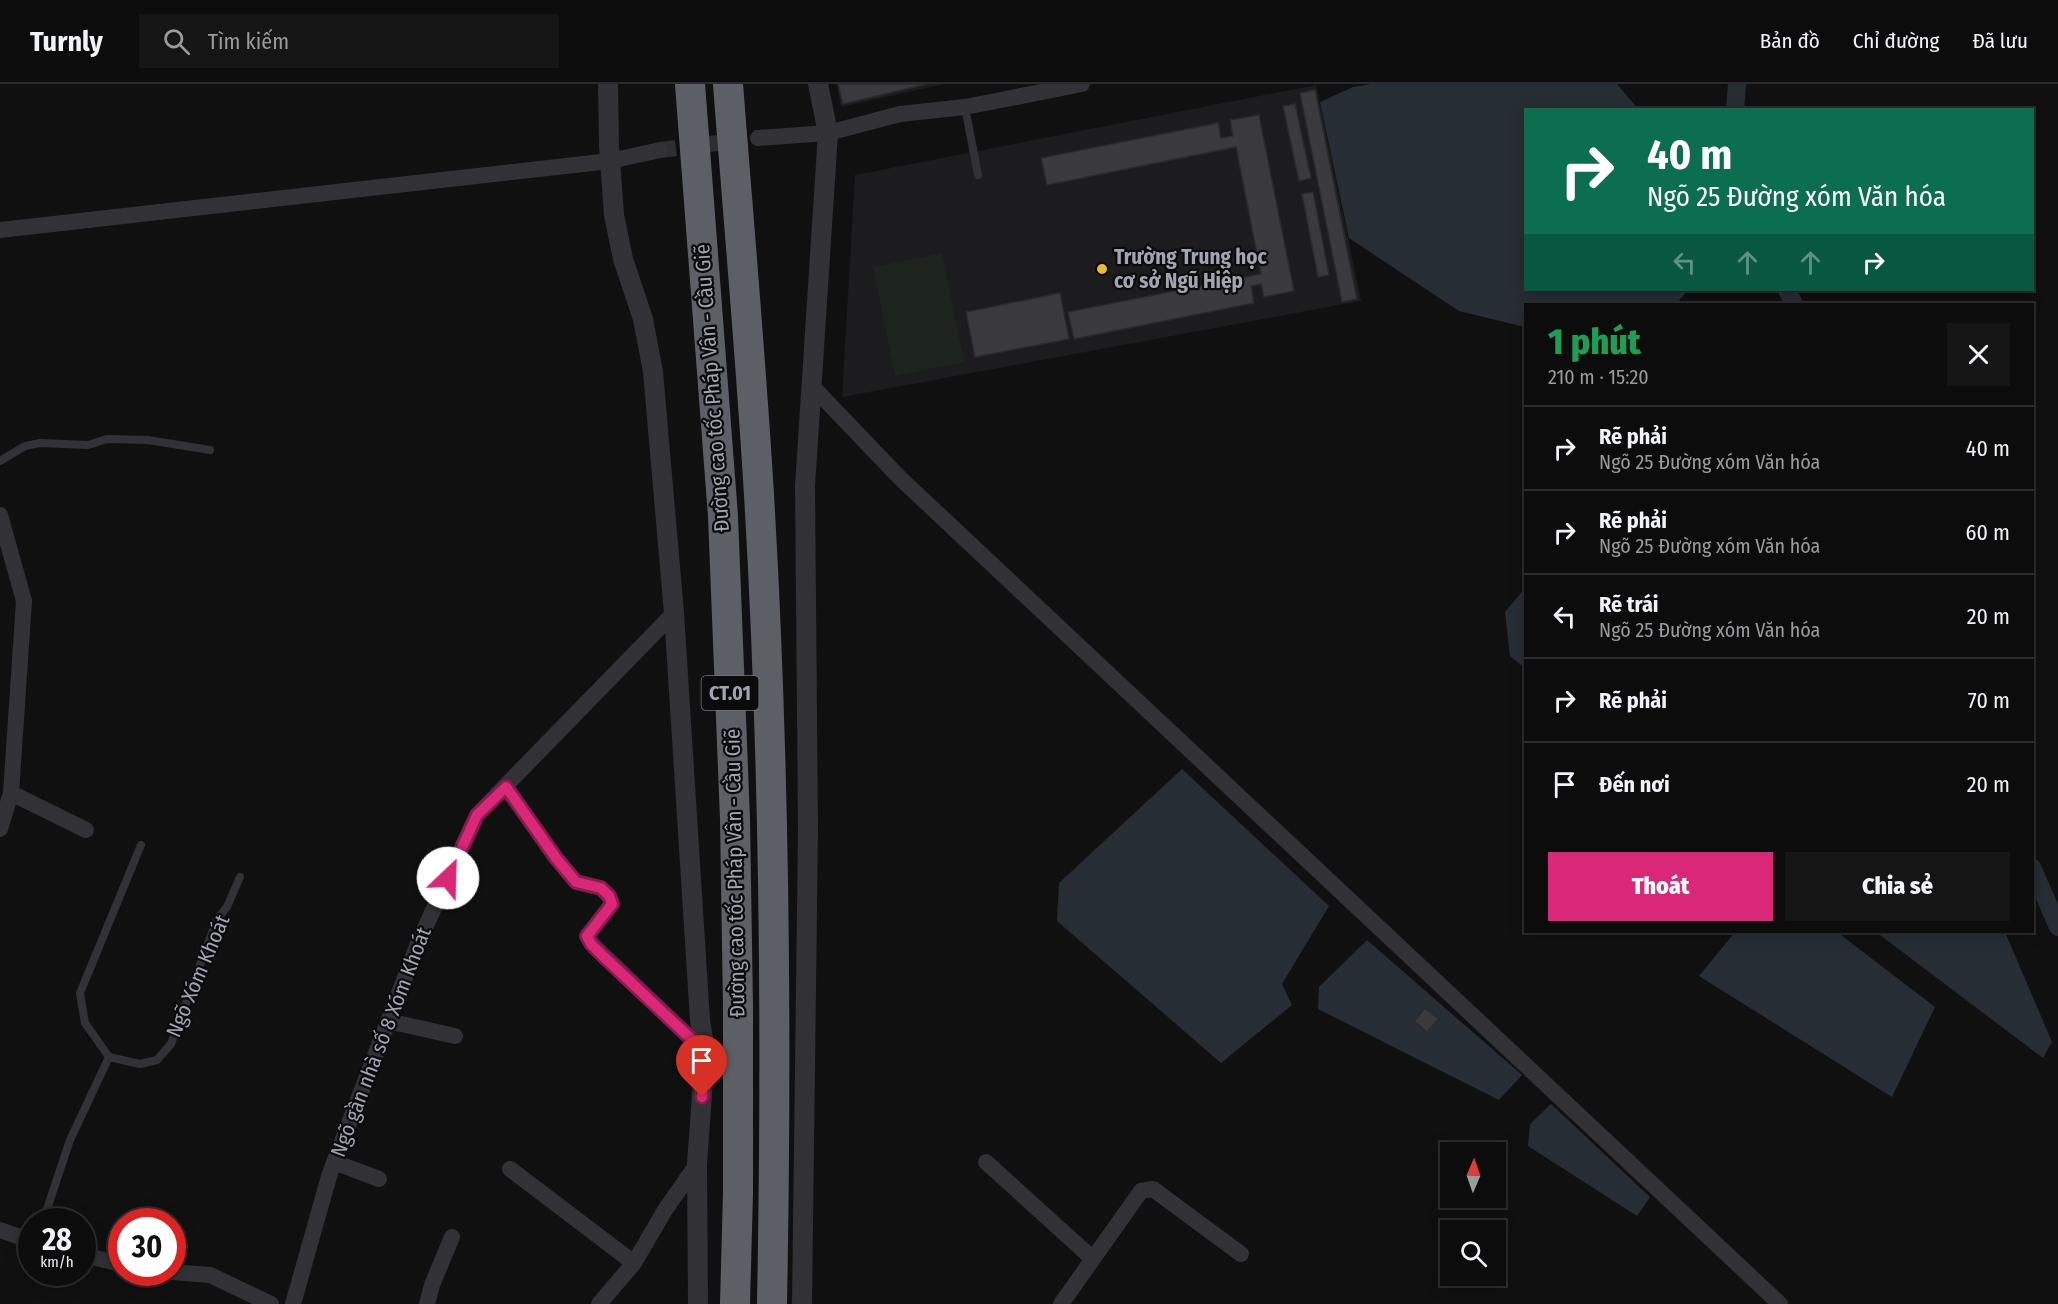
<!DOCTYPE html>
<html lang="vi">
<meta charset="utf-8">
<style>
:root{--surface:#0c0c0d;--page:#151516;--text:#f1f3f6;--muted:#9a9b9d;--line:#2c2c2e;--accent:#db2777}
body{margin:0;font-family:"Fira Sans Condensed",sans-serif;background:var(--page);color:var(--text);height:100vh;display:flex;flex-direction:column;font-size:22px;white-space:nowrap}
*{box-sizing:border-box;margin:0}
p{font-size:20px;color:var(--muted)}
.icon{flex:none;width:33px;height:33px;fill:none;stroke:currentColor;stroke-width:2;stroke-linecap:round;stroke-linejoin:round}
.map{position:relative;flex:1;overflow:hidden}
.details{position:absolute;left:1524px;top:219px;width:510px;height:630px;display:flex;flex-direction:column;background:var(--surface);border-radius:0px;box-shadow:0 3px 15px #0003,0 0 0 2px var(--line)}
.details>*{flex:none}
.hud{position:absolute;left:1524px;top:24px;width:510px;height:183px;border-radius:0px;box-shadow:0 3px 15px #0003,0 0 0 2px var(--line);background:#0b6e4f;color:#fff;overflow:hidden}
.needle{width:39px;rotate:2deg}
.fabs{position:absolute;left:1440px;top:1058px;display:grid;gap:12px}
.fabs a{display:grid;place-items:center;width:66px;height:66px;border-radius:0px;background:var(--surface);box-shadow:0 3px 15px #0003,0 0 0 2px var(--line);font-size:30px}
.speed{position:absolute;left:18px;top:1124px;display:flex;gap:12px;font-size:30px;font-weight:700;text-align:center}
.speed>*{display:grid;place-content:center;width:78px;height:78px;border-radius:50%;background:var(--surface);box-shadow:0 3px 15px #0003,0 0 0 2px var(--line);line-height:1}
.speed small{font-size:15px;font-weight:400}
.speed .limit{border:9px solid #d22;background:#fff;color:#111}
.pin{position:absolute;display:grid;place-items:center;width:51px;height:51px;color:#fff;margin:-62px -26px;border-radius:50% 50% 50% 0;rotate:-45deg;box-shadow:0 0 6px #0007}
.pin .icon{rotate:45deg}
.me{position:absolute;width:66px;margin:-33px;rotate:24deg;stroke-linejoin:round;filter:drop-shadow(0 0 4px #0008)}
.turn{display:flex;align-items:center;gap:21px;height:126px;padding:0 24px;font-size:27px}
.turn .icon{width:78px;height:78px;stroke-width:2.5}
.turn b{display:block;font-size:42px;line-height:51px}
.lanes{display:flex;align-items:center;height:57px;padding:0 24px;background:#0003;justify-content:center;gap:30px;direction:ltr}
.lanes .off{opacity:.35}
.round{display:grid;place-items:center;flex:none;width:63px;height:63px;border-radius:0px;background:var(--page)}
.headline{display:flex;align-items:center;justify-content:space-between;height:102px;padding:0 24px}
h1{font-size:36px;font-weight:800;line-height:45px;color:#1e9e55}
.primary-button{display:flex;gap:12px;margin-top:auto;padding:12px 24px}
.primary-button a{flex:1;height:69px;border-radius:0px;background:var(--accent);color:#fff;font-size:24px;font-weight:800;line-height:69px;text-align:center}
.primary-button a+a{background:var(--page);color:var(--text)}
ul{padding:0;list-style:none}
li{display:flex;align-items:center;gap:18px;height:84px;padding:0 24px;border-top:2px solid var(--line)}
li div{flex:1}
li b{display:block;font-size:22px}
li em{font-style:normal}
header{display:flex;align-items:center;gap:36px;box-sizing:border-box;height:84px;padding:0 30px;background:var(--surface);border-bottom:2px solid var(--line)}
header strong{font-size:28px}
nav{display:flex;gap:33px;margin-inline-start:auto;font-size:21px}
.search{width:420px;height:54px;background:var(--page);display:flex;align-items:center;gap:15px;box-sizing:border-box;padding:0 21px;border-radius:0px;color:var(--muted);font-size:22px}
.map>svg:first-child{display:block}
</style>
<header>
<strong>Turnly</strong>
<div class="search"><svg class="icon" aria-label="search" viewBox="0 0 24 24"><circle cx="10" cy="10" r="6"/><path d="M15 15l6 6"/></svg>Tìm kiếm</div>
<nav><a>Bản đồ</a><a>Chỉ đường</a><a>Đã lưu</a></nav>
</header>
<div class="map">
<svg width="2058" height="1220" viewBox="0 0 2058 1220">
<rect width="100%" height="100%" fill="#101011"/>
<!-- built -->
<path fill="#1c1c1e" d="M837 0H944L841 23Z
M1316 1 1361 217 842 313 855 91Z"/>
<!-- green -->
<path fill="#1c241d" d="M942 169 964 278 895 292 873 183Z"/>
<!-- water -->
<path fill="#272d34" d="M1371 0H1617L1638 25 1526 26V206H1688L1676 220H1526L1525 243 1459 227 1349 154 1320 18 1353 3Z
M1525 504V584L1510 572 1505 528Z
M1182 685 1329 822 1282 900 1292 921 1221 979 1057 837 1059 799Z
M1735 848H1837L1935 923 1892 1013 1699 892Z
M1876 848H2005L2052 958 2043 974Z
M1367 856 1522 991 1499 1016 1318 925 1319 903Z
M1551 1020 1650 1113 1637 1132 1528 1062 1530 1040Z"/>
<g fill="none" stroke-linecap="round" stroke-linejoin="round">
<!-- canal -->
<path stroke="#272d34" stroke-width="18" d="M1735 26 1737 0
M1787 206 1794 220
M2032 783 2058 843"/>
</g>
<!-- building -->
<path fill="#3a3a3e" stroke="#2a2a2d" stroke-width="1.5" d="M838 0H927L843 20Z
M1315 6 1357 215 1342 218 1300 9Z
M1295 20 1311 94 1299 97 1283 22Z
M1259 31 1294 207 1264 213 1261 200 1251 202 1254 219 1074 255 1068 228 1261 190 1236 63 1047 101 1041 74 1218 39 1221 54 1233 52 1230 36Z
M1313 108 1329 191 1318 193 1302 110Z
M1060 209 1069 255 975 273 966 228Z
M1425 924 1439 935 1427 948 1414 937Z"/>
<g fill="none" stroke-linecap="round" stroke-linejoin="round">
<!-- minor-tunnel -->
<path stroke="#2d2e31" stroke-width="16" stroke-dasharray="16 8" stroke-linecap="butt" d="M660 66 758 54"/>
<!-- service -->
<path stroke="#313136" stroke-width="8" d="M965 23 978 91
M0 377 25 362 40 359 88 361 107 355 148 356 210 366
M109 973 140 980 157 976 171 960 217 835 227 823 240 793
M43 1137 70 1056 109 973 85 939 80 909 141 761"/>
<!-- minor -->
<path stroke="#313136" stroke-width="16" d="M758 54 828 49 900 30 965 23 1082 0
M0 146 610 77 660 66
M811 301 900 394 1780 1220
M0 431 24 517 11 709 0 745
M506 703 556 774 576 798 601 804 609 812 612 820 587 852 592 860 705 968
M11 709 86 746
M388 937 455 952
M334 1078 379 1095
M986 1078 1093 1175
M510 1085 634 1179
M0 1146 32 1157
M82 1171 122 1180
M172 1188 210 1191 271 1220
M293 1220 330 1089 419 857 477 731 674 529
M427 1220 432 1201 452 1153
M599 1220 634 1179 665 1126 697 1080
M1061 1220 1141 1107 1153 1105 1241 1170"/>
<!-- tertiary -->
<path stroke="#313136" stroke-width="20" d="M608 0 609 62 614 131 623 175 643 235 653 288 674 529 700 936 705 968 697 1080 698 1220
M802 1220 808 745 805 402 828 49 818 0"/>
<!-- motorway -->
<path stroke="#5d5f67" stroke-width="30" d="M690 0 723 432 735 735 738 922V1108L735 1220
M728 0C739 143 752 286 760 428 775 692 777 956 772 1220"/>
</g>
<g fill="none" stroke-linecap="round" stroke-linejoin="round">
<!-- route casing -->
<g stroke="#8e194d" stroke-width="15">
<path id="route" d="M448 794 477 731 506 703 556 774 576 798 601 804 609 812 612 820 587 852 591 860 603 872 705 968 702 1013"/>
</g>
<!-- route -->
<use href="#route" stroke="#db2777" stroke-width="10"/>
</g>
<!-- markers -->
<circle fill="#edb92c" stroke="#0b0b0c" stroke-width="2" cx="1102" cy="185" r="6"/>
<g text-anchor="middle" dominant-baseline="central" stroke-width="4.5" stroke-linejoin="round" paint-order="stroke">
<!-- shield labels -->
<rect fill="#0b0b0c" stroke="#747780" stroke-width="1.5" x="701.5" y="592" width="57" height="34" rx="4.5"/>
<g font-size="20" font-weight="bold" fill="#a1a5b2">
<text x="730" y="609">CT.01</text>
</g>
<!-- poi labels -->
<g font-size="21" font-weight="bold" fill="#a1a5b2" stroke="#0b0b0c" text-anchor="start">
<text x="1114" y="173">Trường Trung học<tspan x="1114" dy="24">cơ sở Ngũ Hiệp</tspan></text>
</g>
<!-- street labels -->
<g font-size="21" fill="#a1a5b2" stroke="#0b0b0c">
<text transform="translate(712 304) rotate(-94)">Đường cao tốc Pháp Vân - Cầu Giẽ</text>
<text transform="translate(735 789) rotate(-91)">Đường cao tốc Pháp Vân - Cầu Giẽ</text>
<text transform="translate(198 892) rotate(-67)">Ngõ Xóm Khoát</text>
<text transform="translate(381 958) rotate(-69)">Ngõ gần nhà số 8 Xóm Khoát</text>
</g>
</g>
</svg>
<div class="fabs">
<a><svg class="needle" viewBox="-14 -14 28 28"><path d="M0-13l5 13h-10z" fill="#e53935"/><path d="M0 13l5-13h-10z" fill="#9a9b9d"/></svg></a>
<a><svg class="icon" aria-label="search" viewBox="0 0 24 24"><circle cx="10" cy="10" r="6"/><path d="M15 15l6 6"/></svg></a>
</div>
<div class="speed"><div>28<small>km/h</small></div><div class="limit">30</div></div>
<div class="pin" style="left:702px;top:1013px;background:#d93025"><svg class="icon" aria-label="arrive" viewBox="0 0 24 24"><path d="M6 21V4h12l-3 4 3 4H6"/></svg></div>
<svg class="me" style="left:448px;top:794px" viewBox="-20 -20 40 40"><circle r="19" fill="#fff"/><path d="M0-13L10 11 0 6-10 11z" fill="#db2777"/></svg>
<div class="hud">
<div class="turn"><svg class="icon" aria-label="right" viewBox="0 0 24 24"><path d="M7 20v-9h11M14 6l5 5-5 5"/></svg><div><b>40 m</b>Ngõ 25 Đường xóm Văn hóa</div></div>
<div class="lanes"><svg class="icon off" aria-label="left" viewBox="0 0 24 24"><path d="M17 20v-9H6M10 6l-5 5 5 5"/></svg><svg class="icon off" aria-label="ahead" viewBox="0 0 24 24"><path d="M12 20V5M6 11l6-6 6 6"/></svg><svg class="icon off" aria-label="ahead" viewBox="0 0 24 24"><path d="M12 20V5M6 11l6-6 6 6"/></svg><svg class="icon" aria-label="right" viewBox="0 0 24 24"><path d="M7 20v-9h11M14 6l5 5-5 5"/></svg></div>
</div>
<section class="details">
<div class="headline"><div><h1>1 phút</h1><p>210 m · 15:20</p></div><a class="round"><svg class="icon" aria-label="close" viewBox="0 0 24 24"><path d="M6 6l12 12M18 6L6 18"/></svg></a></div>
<ul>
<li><svg class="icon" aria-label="right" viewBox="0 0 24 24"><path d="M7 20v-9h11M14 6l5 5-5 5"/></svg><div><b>Rẽ phải</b><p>Ngõ 25 Đường xóm Văn hóa</p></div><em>40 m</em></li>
<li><svg class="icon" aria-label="right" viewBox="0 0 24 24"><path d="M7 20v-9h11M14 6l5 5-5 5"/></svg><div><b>Rẽ phải</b><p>Ngõ 25 Đường xóm Văn hóa</p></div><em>60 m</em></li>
<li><svg class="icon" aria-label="left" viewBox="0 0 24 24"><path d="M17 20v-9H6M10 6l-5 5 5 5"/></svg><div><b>Rẽ trái</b><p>Ngõ 25 Đường xóm Văn hóa</p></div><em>20 m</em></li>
<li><svg class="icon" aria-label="right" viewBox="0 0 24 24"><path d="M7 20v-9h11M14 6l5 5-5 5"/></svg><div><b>Rẽ phải</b></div><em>70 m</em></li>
<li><svg class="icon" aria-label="arrive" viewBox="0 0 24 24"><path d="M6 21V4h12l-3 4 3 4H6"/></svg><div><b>Đến nơi</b></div><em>20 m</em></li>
</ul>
<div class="primary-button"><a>Thoát</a><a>Chia sẻ</a></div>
</section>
</div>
